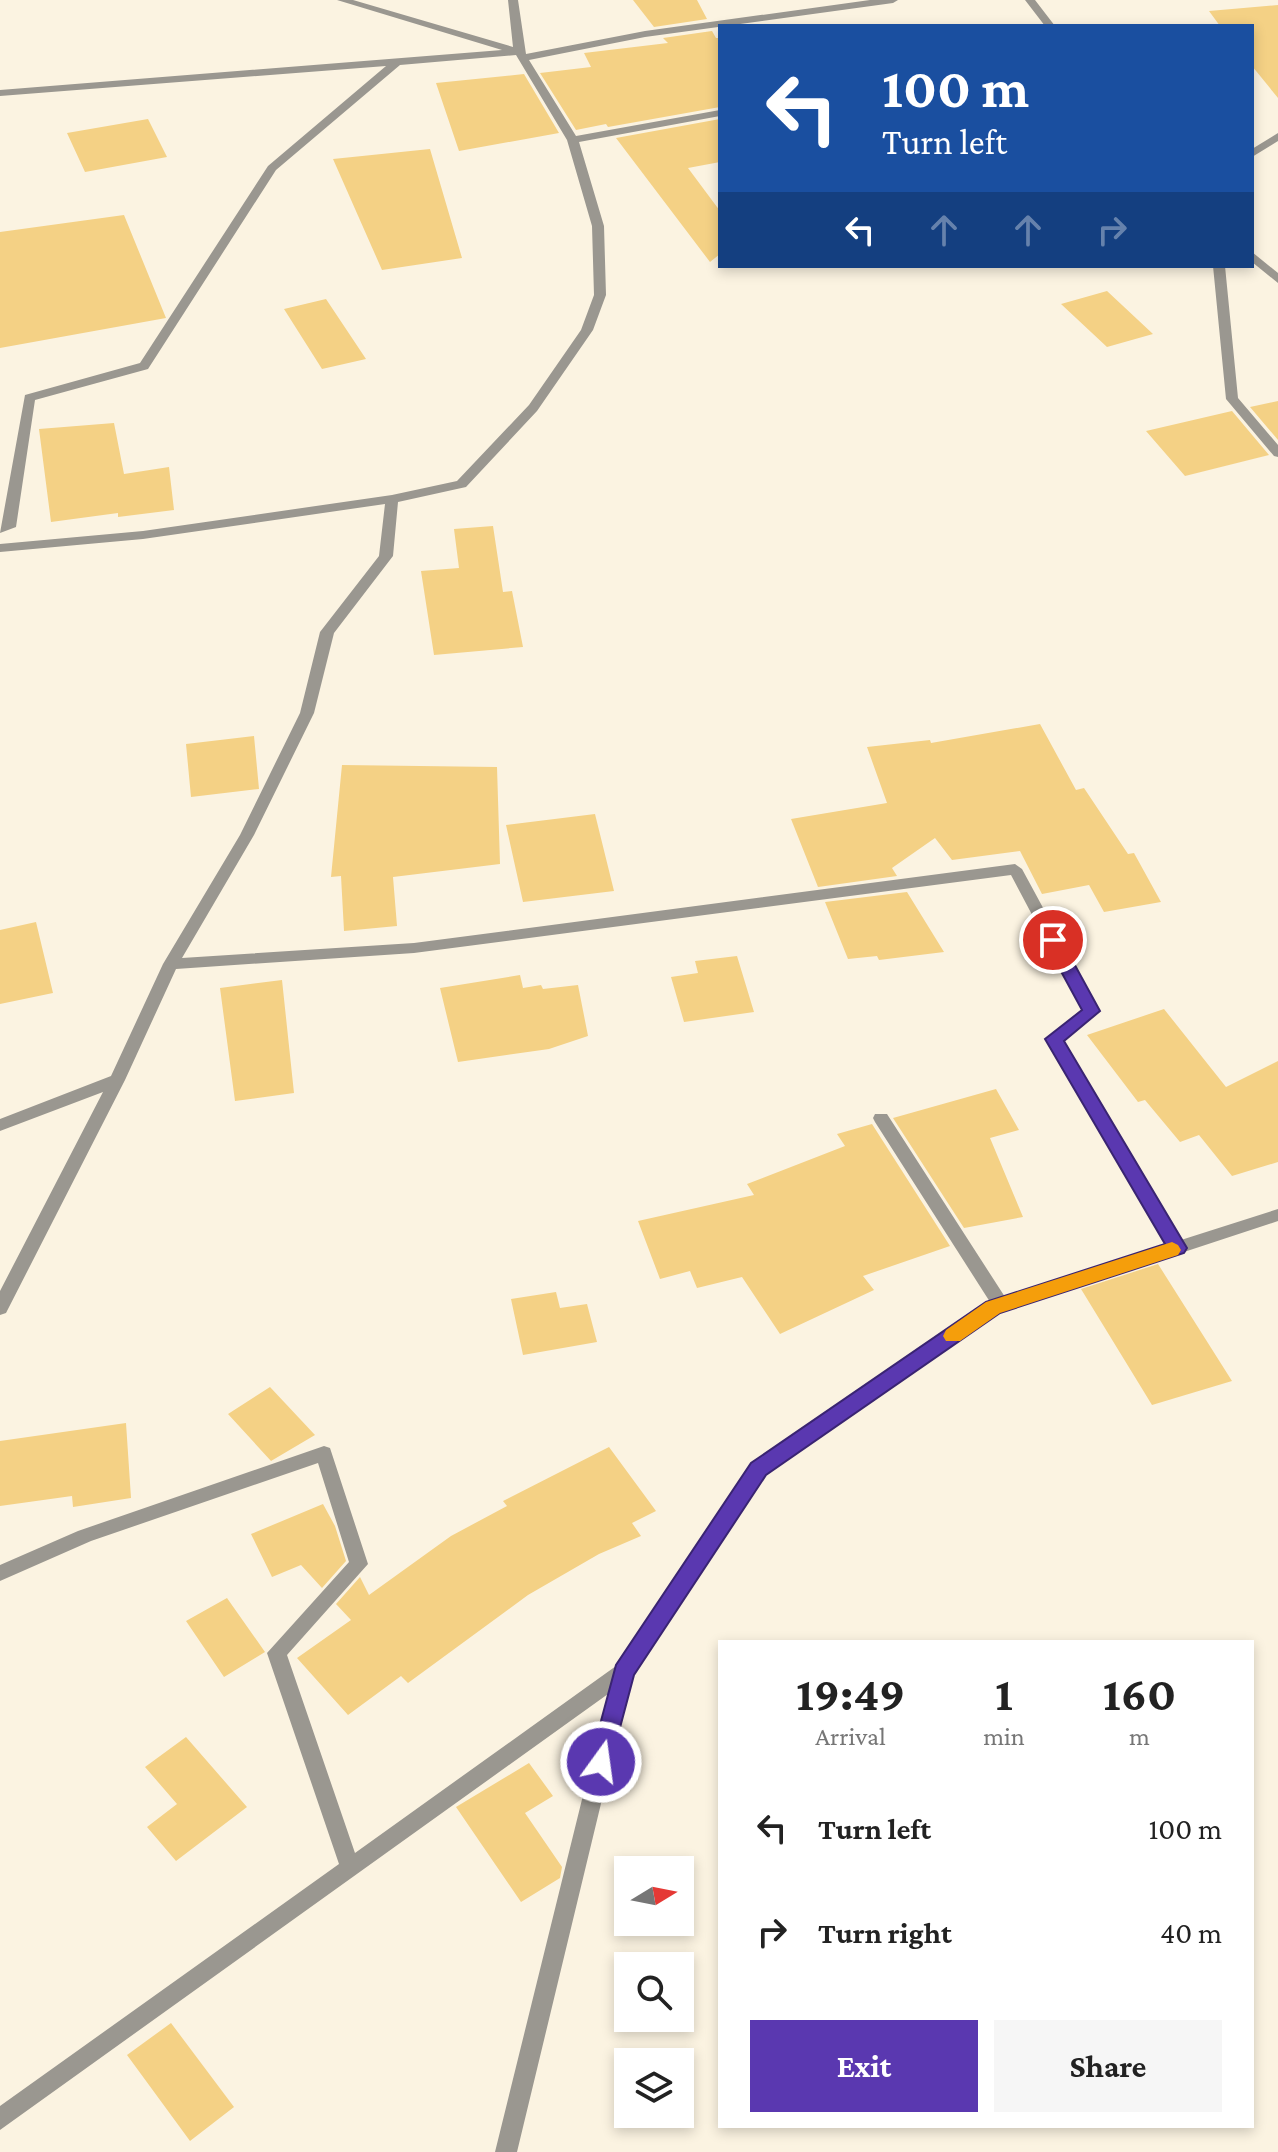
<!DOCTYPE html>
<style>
:root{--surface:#fff;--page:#f6f6f6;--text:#222;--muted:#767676;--accent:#5a38b0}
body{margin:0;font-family:"Crimson Pro",serif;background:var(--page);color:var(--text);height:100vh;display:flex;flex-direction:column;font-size:30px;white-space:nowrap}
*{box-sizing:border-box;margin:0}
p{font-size:26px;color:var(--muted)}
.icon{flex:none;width:44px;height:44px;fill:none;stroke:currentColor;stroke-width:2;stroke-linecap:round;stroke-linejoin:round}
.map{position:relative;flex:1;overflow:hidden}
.panel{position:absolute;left:718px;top:1640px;width:536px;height:488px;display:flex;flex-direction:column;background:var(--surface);border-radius:0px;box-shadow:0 4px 12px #0003}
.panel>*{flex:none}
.hud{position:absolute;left:718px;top:24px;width:536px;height:244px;border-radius:0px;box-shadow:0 4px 12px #0003;background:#1a4fa0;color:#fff;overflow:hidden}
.needle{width:52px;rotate:80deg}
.tools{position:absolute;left:614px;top:1856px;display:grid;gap:16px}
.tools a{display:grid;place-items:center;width:80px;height:80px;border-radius:0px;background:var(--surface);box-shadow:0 4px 12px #0003;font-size:40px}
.pin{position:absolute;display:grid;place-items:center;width:68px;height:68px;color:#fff;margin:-34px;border:4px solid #fff;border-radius:50%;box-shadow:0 2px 8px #0007}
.me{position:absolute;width:88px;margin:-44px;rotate:14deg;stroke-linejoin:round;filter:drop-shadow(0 0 6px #0008)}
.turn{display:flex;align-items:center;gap:28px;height:168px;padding:0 32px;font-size:36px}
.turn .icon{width:104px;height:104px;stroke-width:2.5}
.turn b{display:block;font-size:56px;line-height:68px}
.lanes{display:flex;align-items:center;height:76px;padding:0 32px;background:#0003;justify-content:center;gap:40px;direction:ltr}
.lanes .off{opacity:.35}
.eta{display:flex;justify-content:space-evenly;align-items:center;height:136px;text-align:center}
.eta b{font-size:48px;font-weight:700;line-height:56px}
.action{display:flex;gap:16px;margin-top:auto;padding:16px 32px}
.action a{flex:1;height:92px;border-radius:0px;background:var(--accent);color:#fff;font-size:32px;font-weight:700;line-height:92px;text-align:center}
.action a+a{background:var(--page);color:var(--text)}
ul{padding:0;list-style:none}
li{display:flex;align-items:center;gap:24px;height:104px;padding:0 32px}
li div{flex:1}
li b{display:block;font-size:30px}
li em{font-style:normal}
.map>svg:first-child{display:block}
</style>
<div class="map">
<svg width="1278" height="2152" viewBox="0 0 1278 2152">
<rect width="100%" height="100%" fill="#fbf3e1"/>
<!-- building -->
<path fill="#f4d185" d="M633 0H697L707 19 654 27Z
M1278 5V98L1252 66V26H1220L1209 11Z
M712 31 716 38H720V107L608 127 606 124 576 130 540 73 591 67 584 53 668 43 663 38Z
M524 74 559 133 459 151 436 83Z
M148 119 167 157 85 172 67 133Z
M720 119V162L688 168 720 211V254L710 262 616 138Z
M430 149 462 258 382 270 333 159Z
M124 215 166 318 0 348V232Z
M1107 291 1153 334 1107 347 1061 304Z
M326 299 366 359 322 369 284 309Z
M1278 401V440L1250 407Z
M1232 411 1269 455 1185 476 1146 431Z
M114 423 124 474 169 467 174 510 118 517V513L51 522 39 429Z
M493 526 503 592 512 591 523 647 434 655 421 571 459 568 454 529Z
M1040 724 1076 790 1084 788 1128 854 1134 853 1161 902 1104 912 1089 885 1042 894 1020 851 952 860 935 838 892 868 897 876 818 887 791 819 887 803 867 747 930 740 931 743Z
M254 736 259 789 191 797 186 744Z
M342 765 497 767 500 864 393 877 397 926 344 931 341 876 331 877Z
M595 814 614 891 523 902 506 825Z
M907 892 944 952 879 960 877 956 848 959 825 902Z
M36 922 53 993 0 1004V930Z
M737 956 754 1012 684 1022 671 977 698 973 695 961Z
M520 975 523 988 541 985 543 989 578 985 588 1036 549 1049 458 1062 440 988Z
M282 980 294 1093 235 1101 220 988Z
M1164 1009 1226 1087 1278 1061V1162L1232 1176 1199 1135 1180 1142 1145 1100 1138 1102 1087 1035Z
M996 1089 1019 1130 990 1138 1023 1217 964 1228 893 1118Z
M872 1124 950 1246 863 1276 874 1290 780 1334 742 1277 697 1288 690 1271 660 1279 638 1221 754 1195 747 1184 845 1146 837 1134Z
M1158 1264 1232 1381 1152 1405 1081 1289Z
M556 1292 560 1308 587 1304 597 1342 523 1355 511 1299Z
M270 1387 315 1435 271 1461 228 1414Z
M126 1423 131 1498 73 1507 72 1496 0 1506V1441Z
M609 1447 656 1511 632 1523 641 1536 599 1554 528 1595 408 1683 401 1676 348 1715 297 1658 351 1620 336 1604 360 1577 369 1595 451 1536 507 1506 503 1501Z
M323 1504 335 1526 346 1561 322 1588 301 1565 272 1577 251 1534Z
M227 1598 265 1652 224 1677 186 1621Z
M186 1737 247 1807 176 1861 147 1827 177 1804 145 1767Z
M529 1763 553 1796 525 1813 562 1867 560 1878 521 1902 456 1807Z
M171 2023 234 2107 190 2141 127 2055Z"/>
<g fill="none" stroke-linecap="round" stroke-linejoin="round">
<!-- street -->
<path fill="#9a9790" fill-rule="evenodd" d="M337 0H353L513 47 508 0H518L526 54 645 31 870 0H898L893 3 645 37 529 60 576 136 720 110V116L579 142 604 226 606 295 593 330 537 411 466 487 398 502 393 556 334 633 314 713 254 835 182 958 414 943 1015 864 1022 869 1099 1011 1063 1041 1181 1240 1278 1209V1221L999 1313 764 1474 632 1675 517 2152H495L608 1694 0 2130V2106L339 1864 267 1653 349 1562 318 1463 91 1541 0 1581V1565L78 1531 324 1446 330 1448 368 1564 287 1655 355 1853 616 1666 752 1464 990 1302 875 1122 873 1118 875 1114H887L1005 1297 1166 1245 1046 1039 1082 1009 1011 875 414 953 176 969 125 1080 6 1313 0 1315V1291L103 1092 0 1131V1119L111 1076 163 964 240 835 300 713 320 632 379 556 385 504 143 539 0 552V544L143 531 392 495 457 481 529 405 581 330 594 295 592 226 567 140 516 55 400 65 276 170 148 369 35 400 16 527 0 533 25 395 140 363 268 166 386 66 0 96V90L502 50Z
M1025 0H1035L1055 26H1045Z
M1278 133V141L1252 157V149Z
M1252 252 1278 273V283L1252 262Z
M1213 266H1225L1238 398 1278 445V457L1274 456 1226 399Z"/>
</g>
<!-- route -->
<path fill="#5a38b0" stroke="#3a2472" stroke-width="2" d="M1053 934 1059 936 1100 1011 1064 1041 1184 1243 1187 1248 1184 1253 1000 1313 766 1475 634 1675 609 1769 601 1772 594 1769 590 1762 616 1665 751 1463 986 1302 1165 1244 1045 1039 1082 1010 1044 940Z"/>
<!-- slow -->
<path fill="#f59e0b" d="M1172 1242 1178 1245 1181 1250 1178 1255 1000 1313 960 1341H946L943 1336 946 1330 986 1302Z"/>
</svg>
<div class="tools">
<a><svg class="needle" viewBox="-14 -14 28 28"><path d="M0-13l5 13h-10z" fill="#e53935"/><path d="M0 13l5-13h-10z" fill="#767676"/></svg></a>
<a><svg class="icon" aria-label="search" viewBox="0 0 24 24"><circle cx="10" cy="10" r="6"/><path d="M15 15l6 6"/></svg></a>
<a><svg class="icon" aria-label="layers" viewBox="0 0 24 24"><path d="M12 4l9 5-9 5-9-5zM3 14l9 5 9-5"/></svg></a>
</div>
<div class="pin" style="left:1053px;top:940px;background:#d93025"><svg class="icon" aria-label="arrive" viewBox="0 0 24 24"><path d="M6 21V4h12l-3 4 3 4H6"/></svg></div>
<svg class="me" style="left:601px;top:1762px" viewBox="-20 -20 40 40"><circle r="17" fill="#5a38b0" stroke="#fff" stroke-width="3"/><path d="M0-11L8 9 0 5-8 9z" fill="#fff"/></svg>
<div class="hud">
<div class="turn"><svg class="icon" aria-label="left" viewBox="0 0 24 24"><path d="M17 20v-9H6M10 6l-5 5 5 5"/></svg><div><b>100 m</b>Turn left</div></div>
<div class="lanes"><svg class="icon" aria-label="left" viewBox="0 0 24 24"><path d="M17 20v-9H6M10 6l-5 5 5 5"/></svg><svg class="icon off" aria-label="ahead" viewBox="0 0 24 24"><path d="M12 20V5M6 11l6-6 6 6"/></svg><svg class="icon off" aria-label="ahead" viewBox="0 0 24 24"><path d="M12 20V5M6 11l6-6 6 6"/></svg><svg class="icon off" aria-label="right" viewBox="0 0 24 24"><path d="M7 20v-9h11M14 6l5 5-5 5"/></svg></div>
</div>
<section class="panel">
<div class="eta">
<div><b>19:49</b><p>Arrival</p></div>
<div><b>1</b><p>min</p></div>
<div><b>160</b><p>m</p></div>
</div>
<ul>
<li><svg class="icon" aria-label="left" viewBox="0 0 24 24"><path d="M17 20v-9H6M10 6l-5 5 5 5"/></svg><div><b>Turn left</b></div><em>100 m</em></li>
<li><svg class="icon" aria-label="right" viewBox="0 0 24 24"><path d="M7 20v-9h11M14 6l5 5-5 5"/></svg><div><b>Turn right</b></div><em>40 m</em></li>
</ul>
<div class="action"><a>Exit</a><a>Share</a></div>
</section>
</div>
